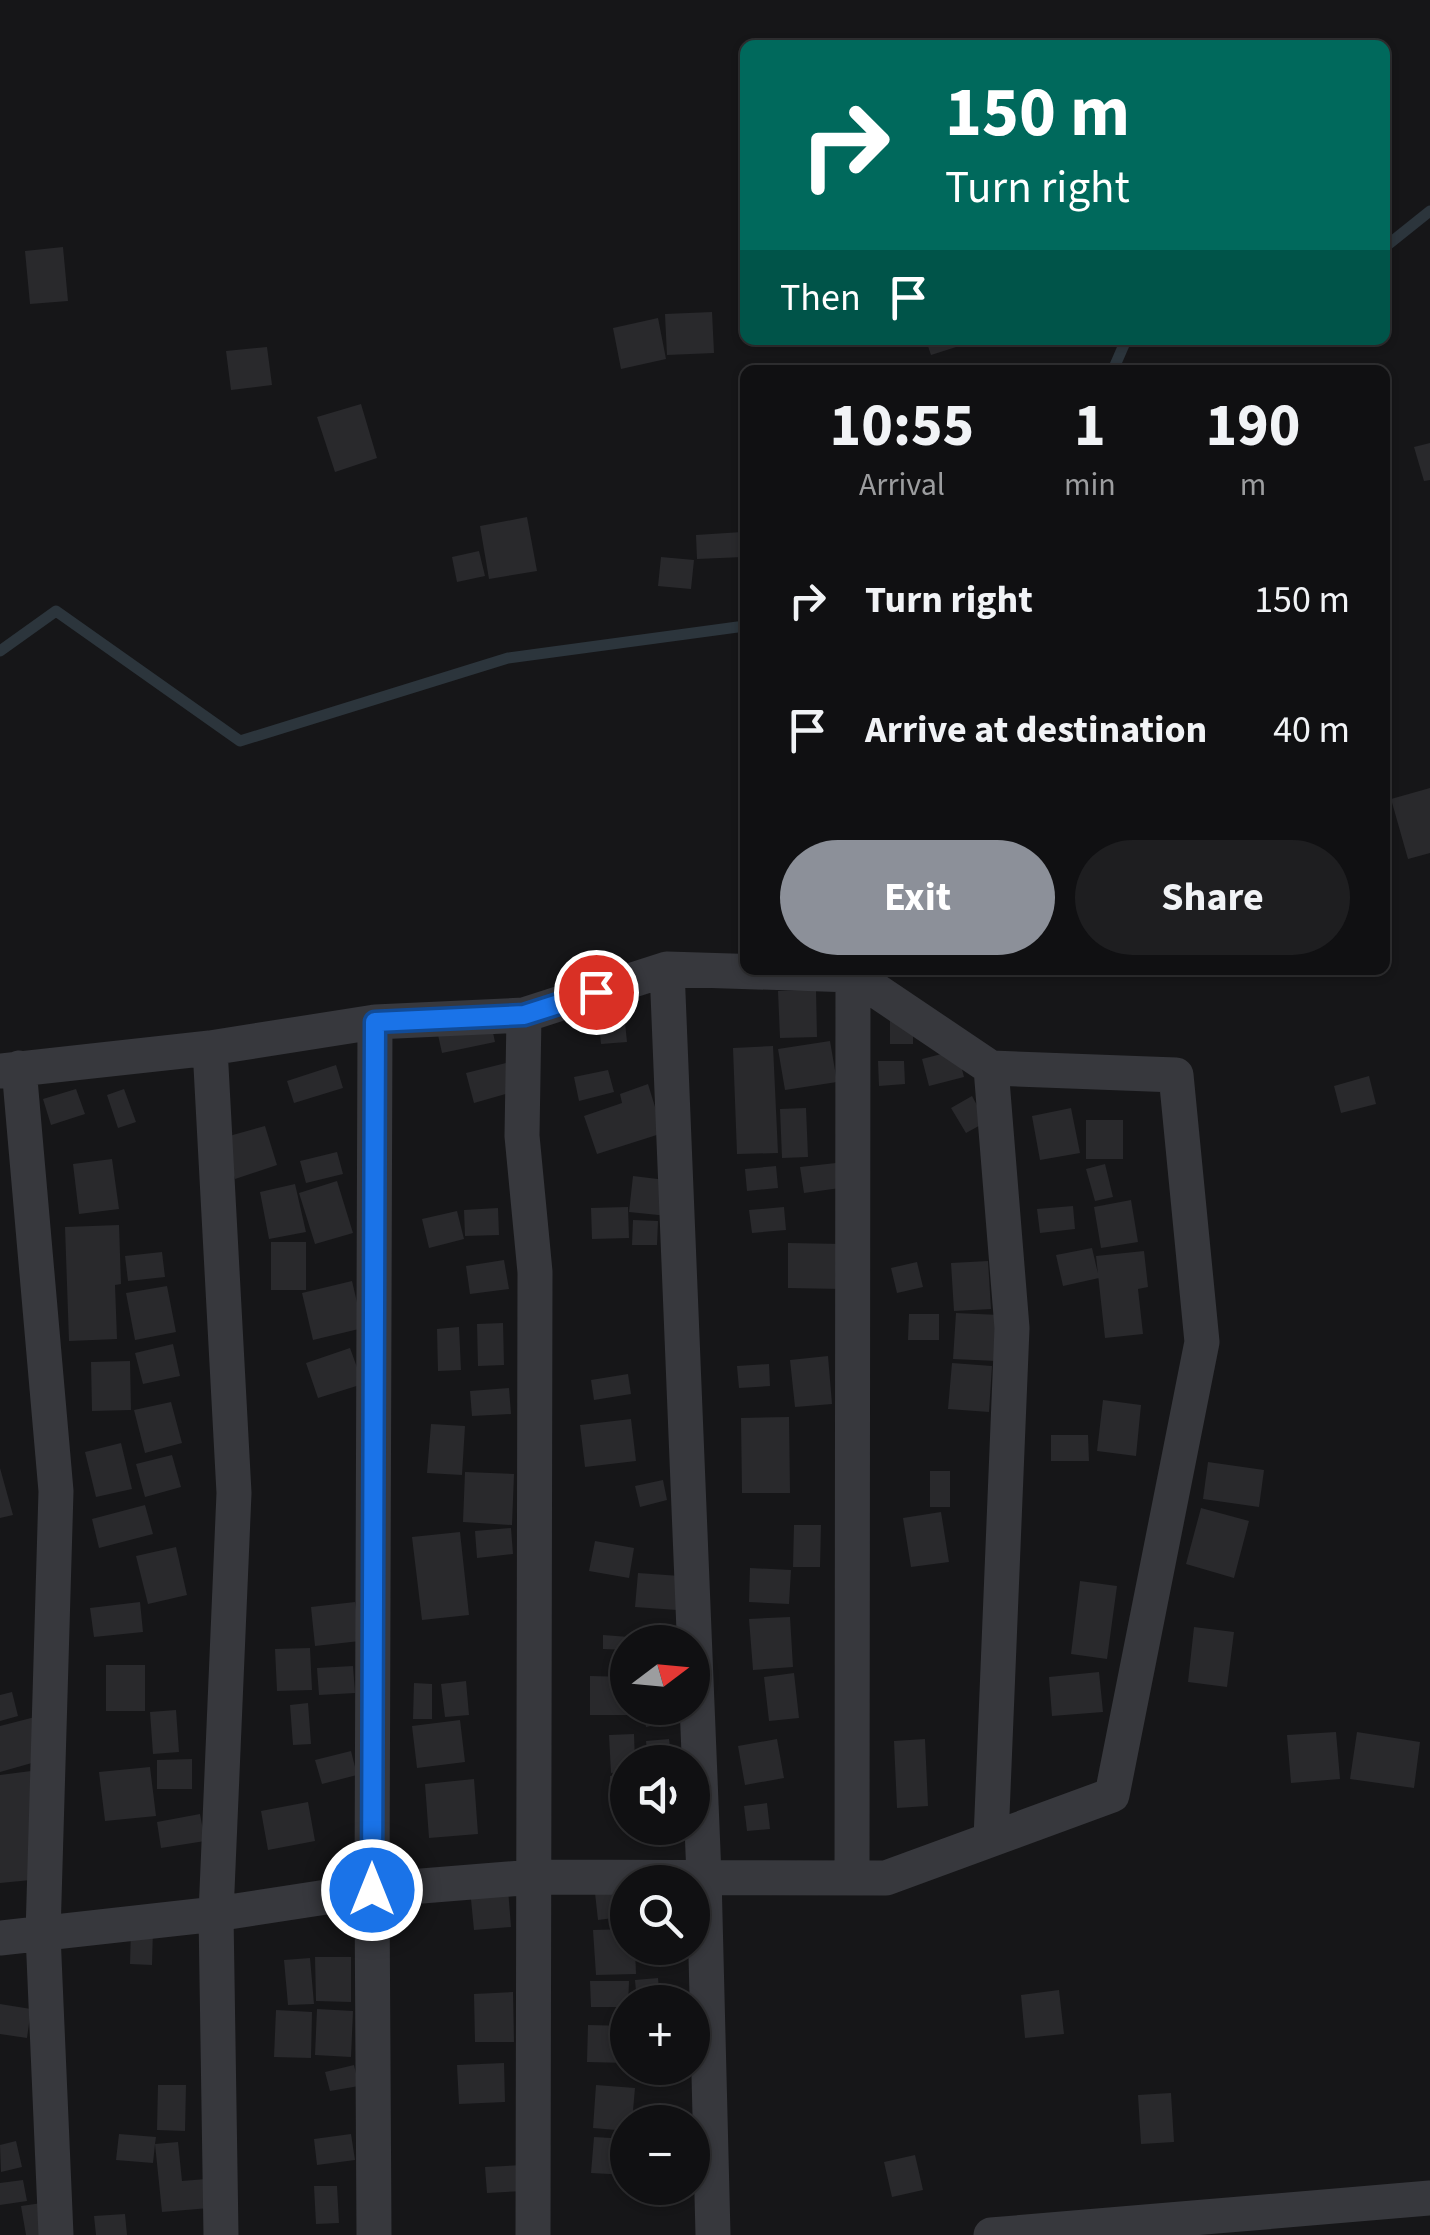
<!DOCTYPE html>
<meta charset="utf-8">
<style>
:root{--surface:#101012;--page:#1e1e20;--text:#f1f3f6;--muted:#9c9d9f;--line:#303032;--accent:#8c9099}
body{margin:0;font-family:"Source Sans 3",sans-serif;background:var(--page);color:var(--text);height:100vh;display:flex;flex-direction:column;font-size:38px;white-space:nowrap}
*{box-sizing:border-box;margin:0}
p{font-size:32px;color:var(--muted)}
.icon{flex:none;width:55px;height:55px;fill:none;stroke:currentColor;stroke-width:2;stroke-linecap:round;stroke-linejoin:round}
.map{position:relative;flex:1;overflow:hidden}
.sheet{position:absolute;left:740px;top:365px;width:650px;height:610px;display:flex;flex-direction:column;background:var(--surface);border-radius:15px;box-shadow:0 2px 8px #0004,0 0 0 2px var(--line)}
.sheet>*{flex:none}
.banner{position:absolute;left:740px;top:40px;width:650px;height:305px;border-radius:15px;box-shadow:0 2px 8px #0004,0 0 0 2px var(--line);background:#00695c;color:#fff;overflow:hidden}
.needle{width:65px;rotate:74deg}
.fabs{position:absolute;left:610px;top:1625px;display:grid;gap:20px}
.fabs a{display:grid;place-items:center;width:100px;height:100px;border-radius:50%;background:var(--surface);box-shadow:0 2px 8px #0004,0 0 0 2px var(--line);font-size:50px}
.pin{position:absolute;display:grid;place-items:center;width:85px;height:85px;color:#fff;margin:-42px;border:5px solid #fff;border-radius:50%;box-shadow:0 2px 10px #0007}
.me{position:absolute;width:110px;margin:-55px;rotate:0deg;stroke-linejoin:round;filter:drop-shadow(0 0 8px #0008)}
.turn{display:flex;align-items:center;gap:35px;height:210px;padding:0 40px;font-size:45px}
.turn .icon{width:130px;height:130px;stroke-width:2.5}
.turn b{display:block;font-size:70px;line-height:85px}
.then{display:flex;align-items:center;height:95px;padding:0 40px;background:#0003;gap:20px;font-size:38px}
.eta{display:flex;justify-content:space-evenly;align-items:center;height:170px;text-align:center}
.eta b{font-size:60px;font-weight:700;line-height:70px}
.button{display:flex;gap:20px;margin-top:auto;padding:20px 40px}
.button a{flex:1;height:115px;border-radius:60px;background:var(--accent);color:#fff;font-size:40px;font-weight:700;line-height:115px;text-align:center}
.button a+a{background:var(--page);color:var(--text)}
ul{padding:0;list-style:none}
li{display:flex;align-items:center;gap:30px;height:130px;padding:0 40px}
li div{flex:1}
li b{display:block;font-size:38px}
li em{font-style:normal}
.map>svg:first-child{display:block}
</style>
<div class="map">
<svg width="1430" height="2235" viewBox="0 0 1430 2235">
<rect width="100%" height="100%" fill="#161618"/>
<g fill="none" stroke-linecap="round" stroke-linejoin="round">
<!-- stream -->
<path stroke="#2c353c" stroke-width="11" d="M1385 247 1430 211
M1113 370 1126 340
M0 651 56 611 240 741 508 658 745 626"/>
</g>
<!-- building -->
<path fill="#29292c" d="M63 247 68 301 30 304 25 251Z
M712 312 714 353 667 355 665 314Z
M658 318 666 359 621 369 613 328Z
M926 340H975V341L931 355Z
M267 347 272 385 231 390 226 351Z
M361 404 377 458 335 472 317 417Z
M1430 443V480L1424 481 1414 447Z
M527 517 537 571 489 579 480 526Z
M742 532 743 557 697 559 696 535Z
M479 551 485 576 457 582 452 557Z
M661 557 694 560 691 589 658 586Z
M1430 788V853L1408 859 1391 799Z
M621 983 627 1042 601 1044 595 985Z
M816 990 817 1037 780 1038 778 991Z
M488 1009 495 1042 442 1053 435 1021Z
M890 1012H913V1044H890Z
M830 1041 837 1082 785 1090 778 1049Z
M773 1046 778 1153 737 1154 733 1048Z
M957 1050 964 1077 929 1086 922 1059Z
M878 1061H904L905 1084 879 1086Z
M506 1063 513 1092 474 1103 466 1073Z
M336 1065 343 1088 294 1103 287 1081Z
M608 1070 614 1092 579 1101 574 1077Z
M1369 1076 1376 1104 1341 1113 1334 1086Z
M648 1084 663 1133 597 1154 584 1116 622 1103 620 1094Z
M76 1089 85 1114 51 1125 43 1099Z
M124 1089 136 1122 118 1128 107 1095Z
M972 1096 986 1122 966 1133 951 1108Z
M806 1108 808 1157 782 1158 780 1109Z
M1071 1108 1080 1153 1040 1160 1032 1116Z
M1086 1120H1123V1159H1086Z
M265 1126 277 1165 235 1179 222 1138Z
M337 1152 343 1174 306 1183 300 1161Z
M112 1159 119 1209 79 1214 73 1164Z
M836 1163 840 1188 804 1193 800 1167Z
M1105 1164 1113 1197 1095 1201 1086 1169Z
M776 1166 778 1188 747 1191 745 1169Z
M633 1176 682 1182 678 1217 629 1212Z
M337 1181 353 1233 315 1244 299 1193Z
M295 1184 306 1232 269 1239 260 1192Z
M1131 1200 1138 1242 1101 1248 1094 1207Z
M1073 1206 1075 1229 1040 1233 1037 1209Z
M628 1207 629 1238 592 1239 591 1208Z
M784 1207 786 1230 752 1233 749 1210Z
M498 1208 499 1235 465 1236 464 1210Z
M457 1211 464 1239 429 1248 422 1219Z
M633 1220 658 1221 657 1245H632Z
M119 1225 121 1284 115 1285 117 1339 69 1341 65 1227Z
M271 1242H306V1290H271Z
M788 1243 843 1244 842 1289 788 1288Z
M1092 1248 1099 1278 1063 1286 1056 1255Z
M1144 1251 1148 1287 1138 1289 1143 1334 1105 1338 1096 1256Z
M162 1252 165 1277 128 1281 125 1256Z
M504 1260 509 1289 470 1294 466 1266Z
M988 1261 991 1309 954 1311 951 1263Z
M917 1262 923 1287 897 1293 891 1268Z
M352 1281 363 1328 313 1340 302 1293Z
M167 1286 176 1332 135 1340 126 1293Z
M956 1313 999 1315 996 1361 953 1359Z
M909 1314H939V1340H908Z
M503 1323 504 1365 478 1366 477 1324Z
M459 1327 461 1370 438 1371 437 1329Z
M173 1344 180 1376 143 1384 135 1353Z
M350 1348 363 1384 318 1398 306 1363Z
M828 1356 832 1404 795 1407 790 1360Z
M130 1361 131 1410 92 1411 91 1362Z
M952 1363 992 1366 989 1412 948 1409Z
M769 1364 770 1386 739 1388 737 1366Z
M628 1374 631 1394 594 1400 591 1380Z
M509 1388 511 1414 472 1416 470 1391Z
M1103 1400 1141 1405 1136 1456 1097 1451Z
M171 1402 182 1443 145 1453 134 1410Z
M789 1417 790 1493H742L741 1418Z
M631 1419 636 1461 585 1467 580 1425Z
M431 1424 465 1426 462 1475 427 1473Z
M1051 1435H1088L1089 1461H1051Z
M121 1443 132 1489 96 1497 85 1452Z
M172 1455 181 1487 145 1497 136 1464Z
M1208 1462 1264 1470 1259 1507 1203 1499Z
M0 1468 13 1515 0 1518Z
M930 1471H950V1507H930Z
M465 1472 514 1474 512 1525 463 1522Z
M663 1480 667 1500 640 1507 635 1486Z
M145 1505 153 1534 99 1548 92 1519Z
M1201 1508 1249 1521 1234 1578 1186 1564Z
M941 1512 949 1562 911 1567 903 1518Z
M794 1525H821L820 1567H793Z
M511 1528 513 1554 477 1558 475 1531Z
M460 1532 469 1615 422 1620 412 1537Z
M595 1541 634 1548 629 1578 589 1571Z
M176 1547 187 1595 148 1604 136 1556Z
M750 1568 791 1570 789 1604 749 1602Z
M638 1573 680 1576 677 1610 635 1607Z
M1080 1581 1117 1586 1107 1659 1071 1654Z
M140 1602 143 1632 94 1637 90 1608Z
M355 1602 360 1641 315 1646 311 1607Z
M790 1617 793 1667 753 1670 749 1619Z
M1194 1627 1234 1632 1227 1687 1188 1682Z
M641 1628 675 1632 674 1642H639Z
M603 1635 629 1637 628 1650 603 1649Z
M310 1648 312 1690 277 1691 275 1649Z
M106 1665H145V1711H106Z
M353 1666 355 1693 319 1695 317 1668Z
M1099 1672 1103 1712 1052 1716 1049 1677Z
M794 1673 799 1718 769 1721 764 1677Z
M590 1676 628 1677V1708H634V1715H590Z
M466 1681 469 1715 445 1717 441 1684Z
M414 1683 432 1684V1719H413Z
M12 1692 18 1716 0 1721V1695Z
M308 1703 311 1744 293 1745 290 1705Z
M642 1708H679L682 1719 646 1727Z
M176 1710 179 1752 153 1754 150 1712Z
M35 1717 46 1759 0 1772V1726Z
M460 1720 465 1762 417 1768 412 1726Z
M1336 1732 1340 1779 1291 1783 1287 1735Z
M1357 1732 1420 1742 1414 1788 1350 1779Z
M634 1734 635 1762H628V1772L611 1773 609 1735Z
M669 1739 672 1762H648L646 1741Z
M777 1739 784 1778 745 1785 738 1746Z
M925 1739 928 1806 897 1808 894 1741Z
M351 1751 357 1775 322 1784 315 1760Z
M192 1759V1789H157V1760Z
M150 1767 156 1816 105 1821 99 1772Z
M39 1770 52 1878 0 1883V1775Z
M610 1776H628V1800H609Z
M474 1779 478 1834 429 1838 425 1784Z
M308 1802 315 1841 268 1850 261 1811Z
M767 1803 770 1829 747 1831 744 1806Z
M200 1814 205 1841 161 1848 157 1822Z
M507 1876 511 1927 474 1930 469 1879Z
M628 1889V1916L598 1920 595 1893Z
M131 1929H153L152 1965 130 1964Z
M628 1929V1948H635L636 1974 596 1975 593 1930Z
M315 1957H351V2002L316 2001Z
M310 1958 314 2004 288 2005 284 1960Z
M658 1978 660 2002H637L635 1980Z
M590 1981H629L628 2007H591Z
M1059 1990 1064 2034 1025 2038 1021 1995Z
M513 1992 514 2042H475L474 1994Z
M0 2004 31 2009 27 2038 0 2034Z
M317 2009 353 2011 351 2057 315 2055Z
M276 2010 312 2012 311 2058 274 2057Z
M588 2025 628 2026V2063L587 2062Z
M504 2063 505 2102 459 2104 457 2065Z
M354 2065 359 2086 330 2091 325 2072Z
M158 2085H186L185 2131 157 2130Z
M596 2085 635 2088 632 2122H628V2131L593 2128Z
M1171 2093 1174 2142 1141 2144 1138 2095Z
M119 2134 156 2137 155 2144 178 2142 182 2181 218 2178 221 2207 162 2212 155 2144 153 2163 116 2160Z
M351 2134 355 2160 317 2165 314 2139Z
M692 2134H698L703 2189 639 2195V2188H692Z
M594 2137 628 2139V2175L591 2173Z
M16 2141 22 2167 1 2172 0 2145Z
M915 2155 923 2190 892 2197 884 2162Z
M523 2165 524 2191 487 2193 485 2167Z
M23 2180 27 2201 0 2205V2183Z
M314 2186H337L339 2223 316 2224Z
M49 2202 54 2235H26L21 2206Z
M125 2214 127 2235H96L94 2216Z"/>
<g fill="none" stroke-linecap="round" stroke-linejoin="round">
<!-- minor -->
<path stroke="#37383d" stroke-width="35" d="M667 969 704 1876 713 2235
M524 1015 522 1136 535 1272 533 2235
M210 1048 234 1493 216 1914 221 2235
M19 1068 56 1491 43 1934 56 2235
M991 1068 1012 1328 991 1839
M0 1071 210 1048 375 1022 524 1015 667 969 853 975 991 1068 1176 1075 1202 1342 1112 1795 886 1878 534 1877 372 1890 216 1914 0 1938
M852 1878 853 975
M374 2235 372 1890 375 1022
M991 2235 1430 2198"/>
</g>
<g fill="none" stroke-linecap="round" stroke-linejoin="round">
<!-- route casing -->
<g stroke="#114b97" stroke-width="25">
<path id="route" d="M372 1890 375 1022 524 1015 596 992"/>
</g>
<!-- route -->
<use href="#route" stroke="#1a73e8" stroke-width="18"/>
</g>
</svg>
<div class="fabs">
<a><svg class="needle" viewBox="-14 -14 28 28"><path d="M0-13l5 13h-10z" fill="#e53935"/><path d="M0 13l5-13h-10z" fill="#9c9d9f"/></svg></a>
<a><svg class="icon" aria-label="sound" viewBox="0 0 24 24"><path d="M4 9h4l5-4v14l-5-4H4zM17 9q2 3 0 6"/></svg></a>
<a><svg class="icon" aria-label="search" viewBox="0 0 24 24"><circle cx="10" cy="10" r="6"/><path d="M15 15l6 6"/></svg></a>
<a>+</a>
<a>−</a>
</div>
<div class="pin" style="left:596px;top:992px;background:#d93025"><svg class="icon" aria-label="arrive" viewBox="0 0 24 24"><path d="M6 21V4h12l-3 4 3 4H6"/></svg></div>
<svg class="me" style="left:372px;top:1890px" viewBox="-20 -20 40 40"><circle r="17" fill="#1a73e8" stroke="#fff" stroke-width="3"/><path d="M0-11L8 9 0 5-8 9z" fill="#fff"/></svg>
<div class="banner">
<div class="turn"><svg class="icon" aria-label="right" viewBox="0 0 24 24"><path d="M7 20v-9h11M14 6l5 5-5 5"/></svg><div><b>150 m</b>Turn right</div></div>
<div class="then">Then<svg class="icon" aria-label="arrive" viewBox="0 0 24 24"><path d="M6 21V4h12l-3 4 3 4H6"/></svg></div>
</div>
<section class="sheet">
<div class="eta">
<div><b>10:55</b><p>Arrival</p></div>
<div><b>1</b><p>min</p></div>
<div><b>190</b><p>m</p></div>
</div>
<ul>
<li><svg class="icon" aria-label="right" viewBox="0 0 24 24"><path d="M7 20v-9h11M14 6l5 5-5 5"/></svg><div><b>Turn right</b></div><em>150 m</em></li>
<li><svg class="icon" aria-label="arrive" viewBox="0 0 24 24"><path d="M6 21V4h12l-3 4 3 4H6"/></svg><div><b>Arrive at destination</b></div><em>40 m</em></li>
</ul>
<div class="button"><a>Exit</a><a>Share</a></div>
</section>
</div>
